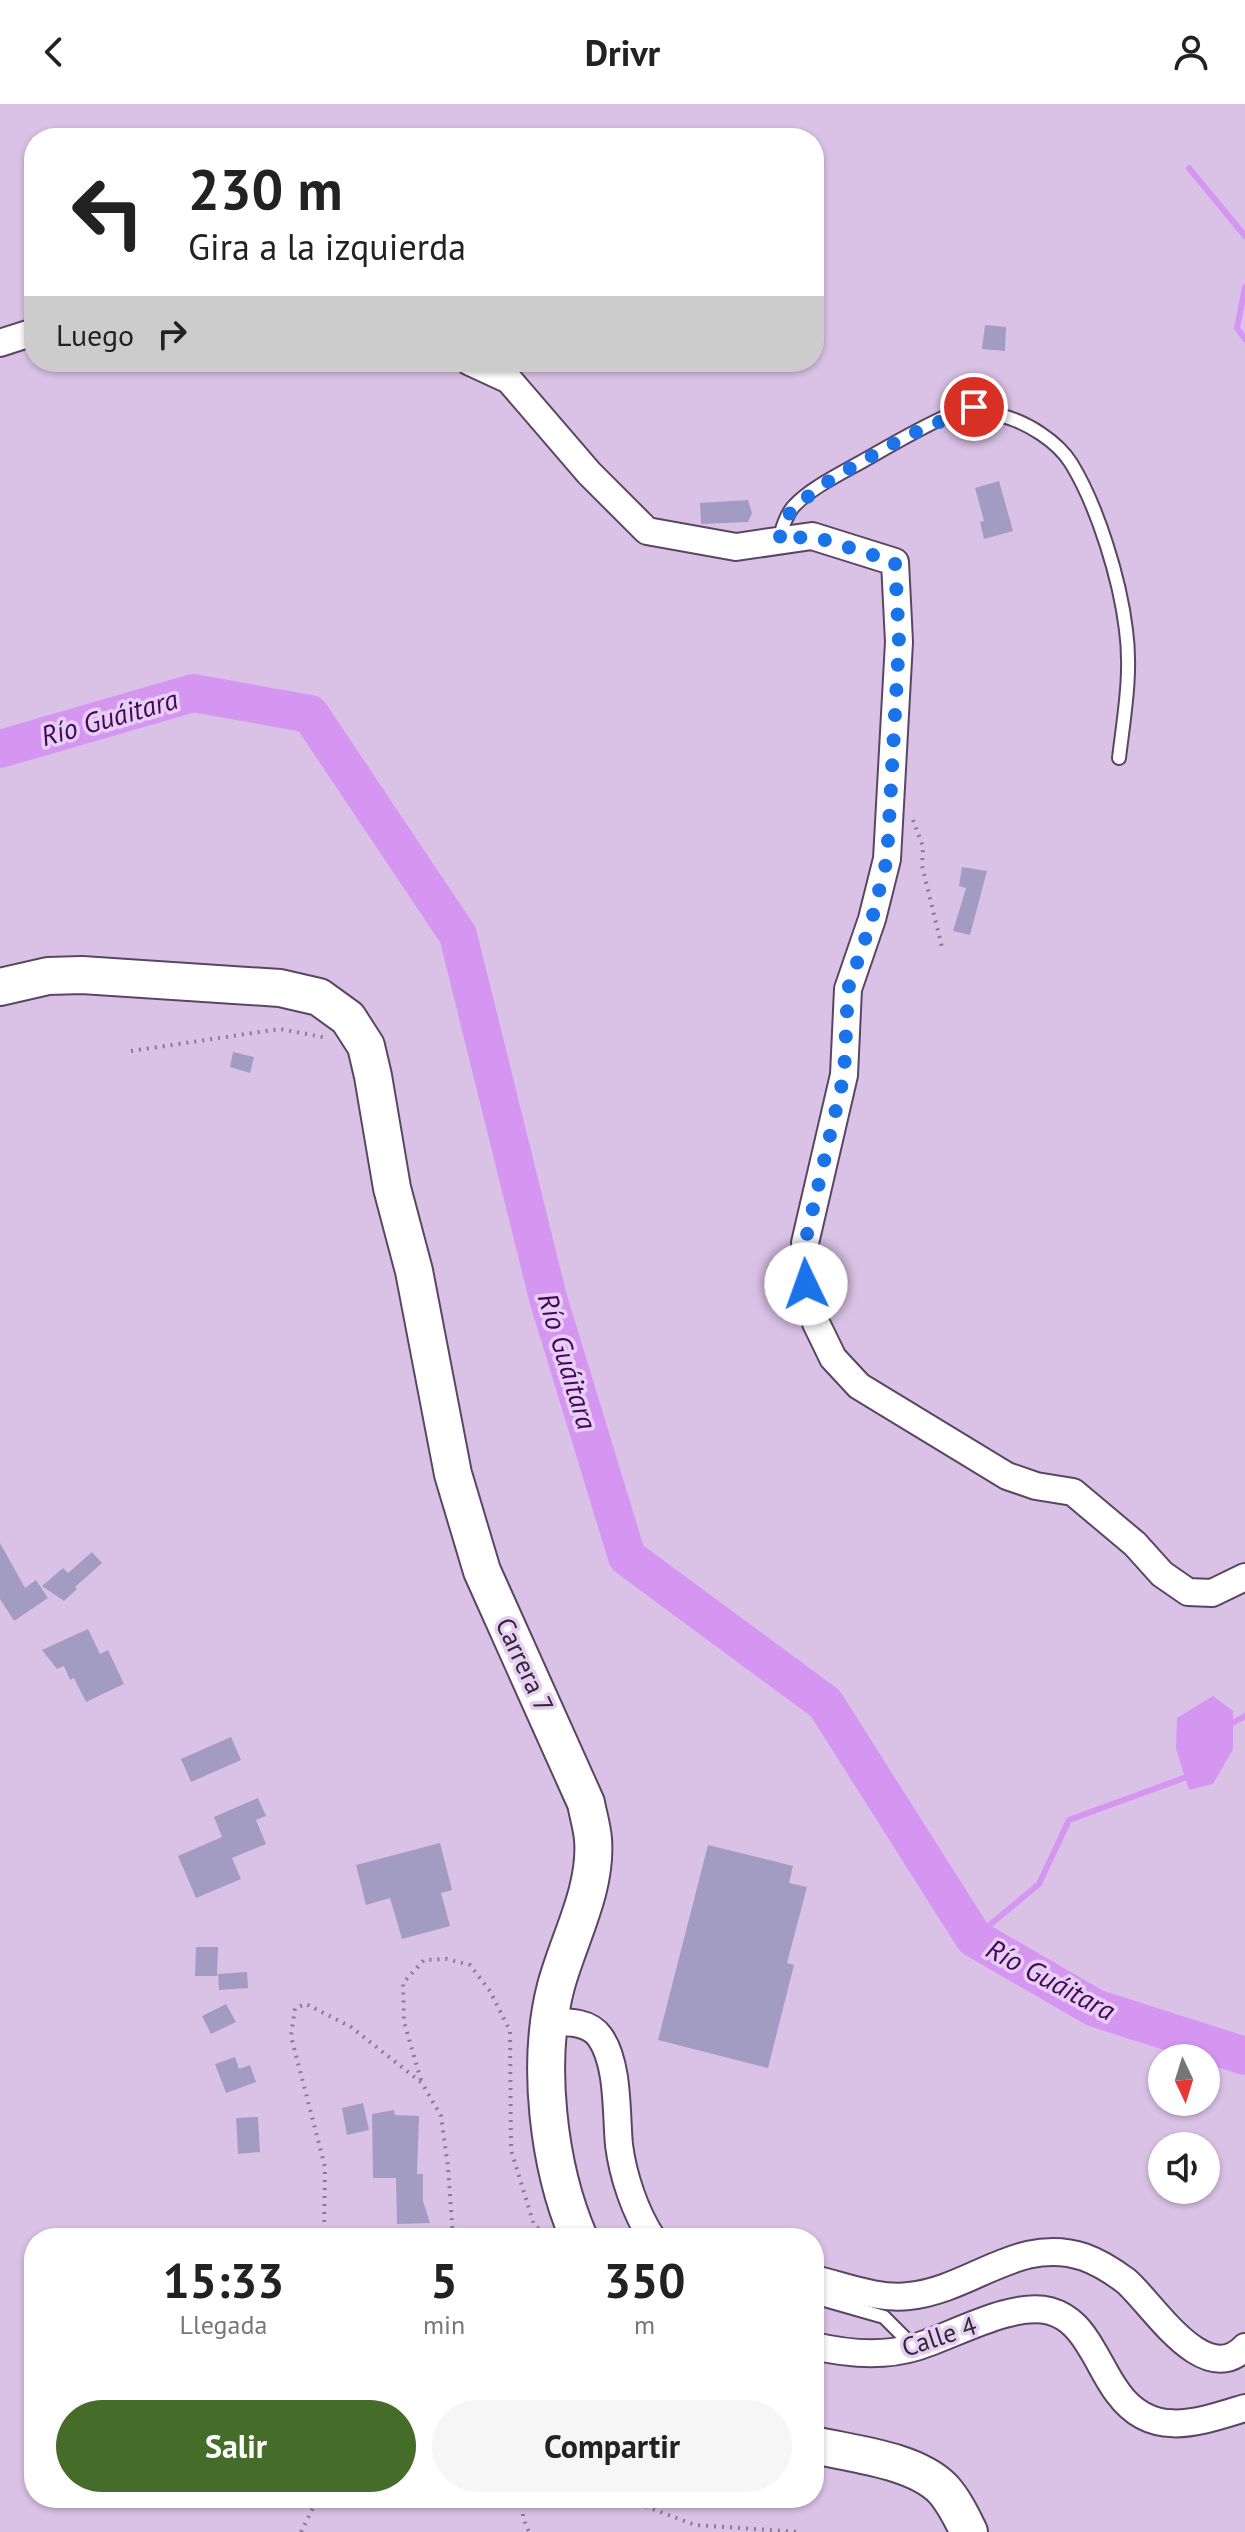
<!DOCTYPE html>
<html lang="es">
<meta charset="utf-8">
<style>
:root{--surface:#fff;--page:#f6f6f6;--text:#222;--muted:#767676;--accent:#456d29}
body{margin:0;font-family:"PT Sans",sans-serif;background:var(--page);color:var(--text);height:100vh;display:flex;flex-direction:column;font-size:30px;white-space:nowrap}
*{box-sizing:border-box;margin:0}
p{font-size:26px;color:var(--muted)}
.icon{flex:none;width:44px;height:44px;fill:none;stroke:currentColor;stroke-width:2;stroke-linecap:round;stroke-linejoin:round}
.map{position:relative;flex:1;overflow:hidden}
.side{position:absolute;left:24px;top:2124px;width:800px;height:280px;display:flex;flex-direction:column;background:var(--surface);border-radius:32px;box-shadow:0 2px 6px #0004}
.side>*{flex:none}
.guide{position:absolute;left:24px;top:24px;width:800px;height:244px;border-radius:32px;box-shadow:0 2px 6px #0004;background:#fff;color:var(--text);overflow:hidden}
.needle{width:52px;rotate:176deg}
.buttons{position:absolute;left:1148px;top:1940px;display:grid;gap:16px}
.buttons a{display:grid;place-items:center;width:72px;height:72px;border-radius:50%;background:var(--surface);box-shadow:0 2px 6px #0004;font-size:40px}
.pin{position:absolute;display:grid;place-items:center;width:68px;height:68px;color:#fff;margin:-34px;border:4px solid #fff;border-radius:50%;box-shadow:0 2px 8px #0007}
.me{position:absolute;width:88px;margin:-44px;rotate:357deg;stroke-linejoin:round;filter:drop-shadow(0 0 6px #0008)}
.turn{display:flex;align-items:center;gap:28px;height:168px;padding:0 32px;font-size:36px}
.turn .icon{width:104px;height:104px;stroke-width:2.5}
.turn b{display:block;font-size:56px;line-height:68px}
.then{display:flex;align-items:center;height:76px;padding:0 32px;background:#0003;gap:16px;font-size:30px}
.eta{display:flex;justify-content:space-evenly;align-items:center;height:136px;text-align:center}
.eta b{font-size:48px;font-weight:600;line-height:56px}
.action{display:flex;gap:16px;margin-top:auto;padding:16px 32px}
.action a{flex:1;height:92px;border-radius:48px;background:var(--accent);color:#fff;font-size:32px;font-weight:600;line-height:92px;text-align:center}
.action a+a{background:var(--page);color:var(--text)}
header{display:flex;justify-content:space-between;align-items:center;height:104px;padding:0 32px;background:var(--surface);font-size:36px;font-weight:600}
.map>svg:first-child{display:block}
</style>
<header><svg class="icon" aria-label="back" viewBox="0 0 24 24"><path d="M15 5l-7 7 7 7"/></svg>Drivr<svg class="icon" aria-label="person" viewBox="0 0 24 24"><circle cx="12" cy="8" r="4"/><path d="M4 21q1-7 8-7t8 7"/></svg></header>
<div class="map">
<svg width="1245" height="2428" viewBox="0 0 1245 2428">
<rect width="100%" height="100%" fill="#dac2e6"/>
<!-- water -->
<path fill="#d596f2" d="M1213 1592 1233 1607V1645L1213 1680 1189 1686 1176 1645 1177 1614Z"/>
<g fill="none" stroke-linecap="round" stroke-linejoin="round">
<!-- stream -->
<path stroke="#d596f2" stroke-width="6" d="M1189 64 1245 132
M1245 183 1237 224 1245 235
M1227 1622 1245 1612
M974 1834 1039 1780 1069 1716 1192 1671"/>
<!-- river -->
<path stroke="#d596f2" stroke-width="38" d="M0 645 193 589 310 610 458 831 548 1194 627 1453 825 1599 974 1834 1095 1904 1245 1952"/>
</g>
<!-- building -->
<path fill="#a39cc2" d="M985 221 1006 223 1005 247 982 245Z
M999 377 1013 427 984 435 980 418 984 417 975 384Z
M748 396 752 409 748 418 701 420 700 399Z
M962 763 987 767 970 831 953 827 966 784 959 782Z
M233 948 254 953 250 969 230 963Z
M0 1439 25 1484 36 1476 48 1494 14 1517 0 1495Z
M92 1448 102 1459 75 1483 77 1485 64 1497 42 1482 63 1464 68 1469Z
M88 1525 100 1550 108 1546 124 1580 86 1598 74 1574 70 1576 64 1562 57 1565 42 1546Z
M231 1633 241 1656 191 1678 181 1655Z
M258 1694 266 1712 256 1716 266 1740 232 1754 241 1775 196 1794 178 1752 222 1733 214 1713Z
M440 1739 452 1786 441 1789 450 1822 402 1835 390 1794 366 1801 356 1761Z
M708 1741 793 1762 789 1779 807 1783 787 1859 794 1861 768 1964 658 1936Z
M196 1843H218L217 1872H195Z
M247 1868 248 1884 219 1886 218 1870Z
M226 1900 236 1918 211 1930 202 1912Z
M235 1953 239 1965 250 1961 256 1978 226 1989 215 1960Z
M363 1999 369 2026 347 2031 342 2004Z
M394 2006 395 2011 419 2012 417 2070H423V2097L430 2119 397 2120 396 2074H373L372 2010Z
M258 2013 260 2048 238 2050 236 2014Z"/>
<g fill="none" stroke-linecap="round" stroke-linejoin="round">
<!-- lane casing -->
<g stroke="#5a4664" stroke-width="16">
<path id="lane" d="M779 436C782 425 785 413 793 403 811 383 846 367 870 353 889 342 955 304 974 303 982 303 995 309 1003 312 1028 319 1057 337 1071 359 1098 403 1120 476 1126 526 1132 569 1124 612 1119 654
M814 2193 884 2213 914 2243"/>
</g>
<!-- street casing -->
<g stroke="#5a4664" stroke-width="30">
<path id="street" d="M0 239 34 228
M470 258 509 276 589 369 647 427 736 443 812 432 895 458 899 538 887 755 872 815 848 885 844 971 805 1139 806 1180 816 1219 833 1254 859 1282 1007 1372 1036 1382 1073 1388 1135 1440 1162 1470 1188 1488 1212 1489 1245 1473
M549 1918C567 1918 589 1917 600 1933 619 1960 616 2010 619 2041 623 2072 635 2108 652 2134
M814 2175C844 2182 878 2196 909 2192 971 2186 1019 2131 1084 2153 1098 2158 1114 2168 1126 2177 1152 2199 1204 2286 1245 2243
M814 2242C848 2250 883 2253 916 2243 953 2232 1012 2197 1050 2207 1071 2213 1082 2228 1093 2247 1101 2260 1108 2276 1118 2289 1152 2336 1199 2318 1245 2304"/>
</g>
<!-- secondary casing -->
<g stroke="#5a4664" stroke-width="40">
<path id="secondary" d="M0 883 48 872 82 871 280 884 319 893 348 914 366 942 373 972 392 1084 414 1167 453 1370 482 1467 586 1699C588 1710 592 1723 593 1735 597 1786 569 1834 556 1882 536 1958 548 2062 579 2134
M814 2341C853 2350 915 2356 943 2385 954 2397 962 2414 969 2428"/>
</g>
<!-- path -->
<path stroke="#8b7a93" stroke-width="4" stroke-dasharray="2 6" stroke-linecap="butt" d="M913 716 923 743 922 762 942 843
M131 947 280 925 328 934
M421 1976 404 1918 403 1879 424 1856 447 1855 470 1861 490 1887 510 1927 511 2046 534 2121 546 2130
M324 2134 325 2063 291 1932 295 1904 306 1900 351 1923 422 1979 441 2012 448 2063 453 2134
M523 2394V2414L529 2428
M623 2394 695 2421 800 2428
M301 2428 318 2394"/>
<!-- lane -->
<use href="#lane" stroke="#fff" stroke-width="12"/>
<!-- street -->
<use href="#street" stroke="#fff" stroke-width="26"/>
<!-- secondary -->
<use href="#secondary" stroke="#fff" stroke-width="36"/>
</g>
<g fill="none" stroke-linecap="round" stroke-linejoin="round">
<!-- route -->
<path stroke="#1a73e8" stroke-width="14" stroke-dasharray="0 25.2" d="M806 1180 805 1139 844 971 848 885 872 815 887 755 899 538 895 458 812 432 779 436 785 416 795 402 833 374 907 332 974 303"/>
</g>
<g text-anchor="middle" dominant-baseline="central" stroke-width="7" stroke-linejoin="round" paint-order="stroke">
<!-- street labels -->
<g font-size="26" fill="#312835" stroke="#e7cff4">
<text transform="translate(525 1561) rotate(65)">Carrera 7</text>
<text transform="translate(939 2232) rotate(-18)">Calle 4</text>
</g>
<!-- water labels -->
<g font-size="28" font-style="italic" fill="#45055b" stroke="#e7cff4">
<text transform="translate(109 613) rotate(-16)">Río Guáitara</text>
<text transform="translate(568 1257) rotate(73)">Río Guáitara</text>
<text transform="translate(1051 1875) rotate(28)">Río Guáitara</text>
</g>
</g>
</svg>
<div class="buttons">
<a><svg class="needle" viewBox="-14 -14 28 28"><path d="M0-13l5 13h-10z" fill="#e53935"/><path d="M0 13l5-13h-10z" fill="#767676"/></svg></a>
<a><svg class="icon" aria-label="sound" viewBox="0 0 24 24"><path d="M4 9h4l5-4v14l-5-4H4zM17 9q2 3 0 6"/></svg></a>
</div>
<div class="pin" style="left:974px;top:303px;background:#d93025"><svg class="icon" aria-label="arrive" viewBox="0 0 24 24"><path d="M6 21V4h12l-3 4 3 4H6"/></svg></div>
<svg class="me" style="left:806px;top:1180px" viewBox="-20 -20 40 40"><circle r="19" fill="#fff"/><path d="M0-13L10 11 0 6-10 11z" fill="#1a73e8"/></svg>
<div class="guide">
<div class="turn"><svg class="icon" aria-label="left" viewBox="0 0 24 24"><path d="M17 20v-9H6M10 6l-5 5 5 5"/></svg><div><b>230 m</b>Gira a la izquierda</div></div>
<div class="then">Luego<svg class="icon" aria-label="right" viewBox="0 0 24 24"><path d="M7 20v-9h11M14 6l5 5-5 5"/></svg></div>
</div>
<section class="side">
<div class="eta">
<div><b>15:33</b><p>Llegada</p></div>
<div><b>5</b><p>min</p></div>
<div><b>350</b><p>m</p></div>
</div>
<div class="action"><a>Salir</a><a>Compartir</a></div>
</section>
</div>
